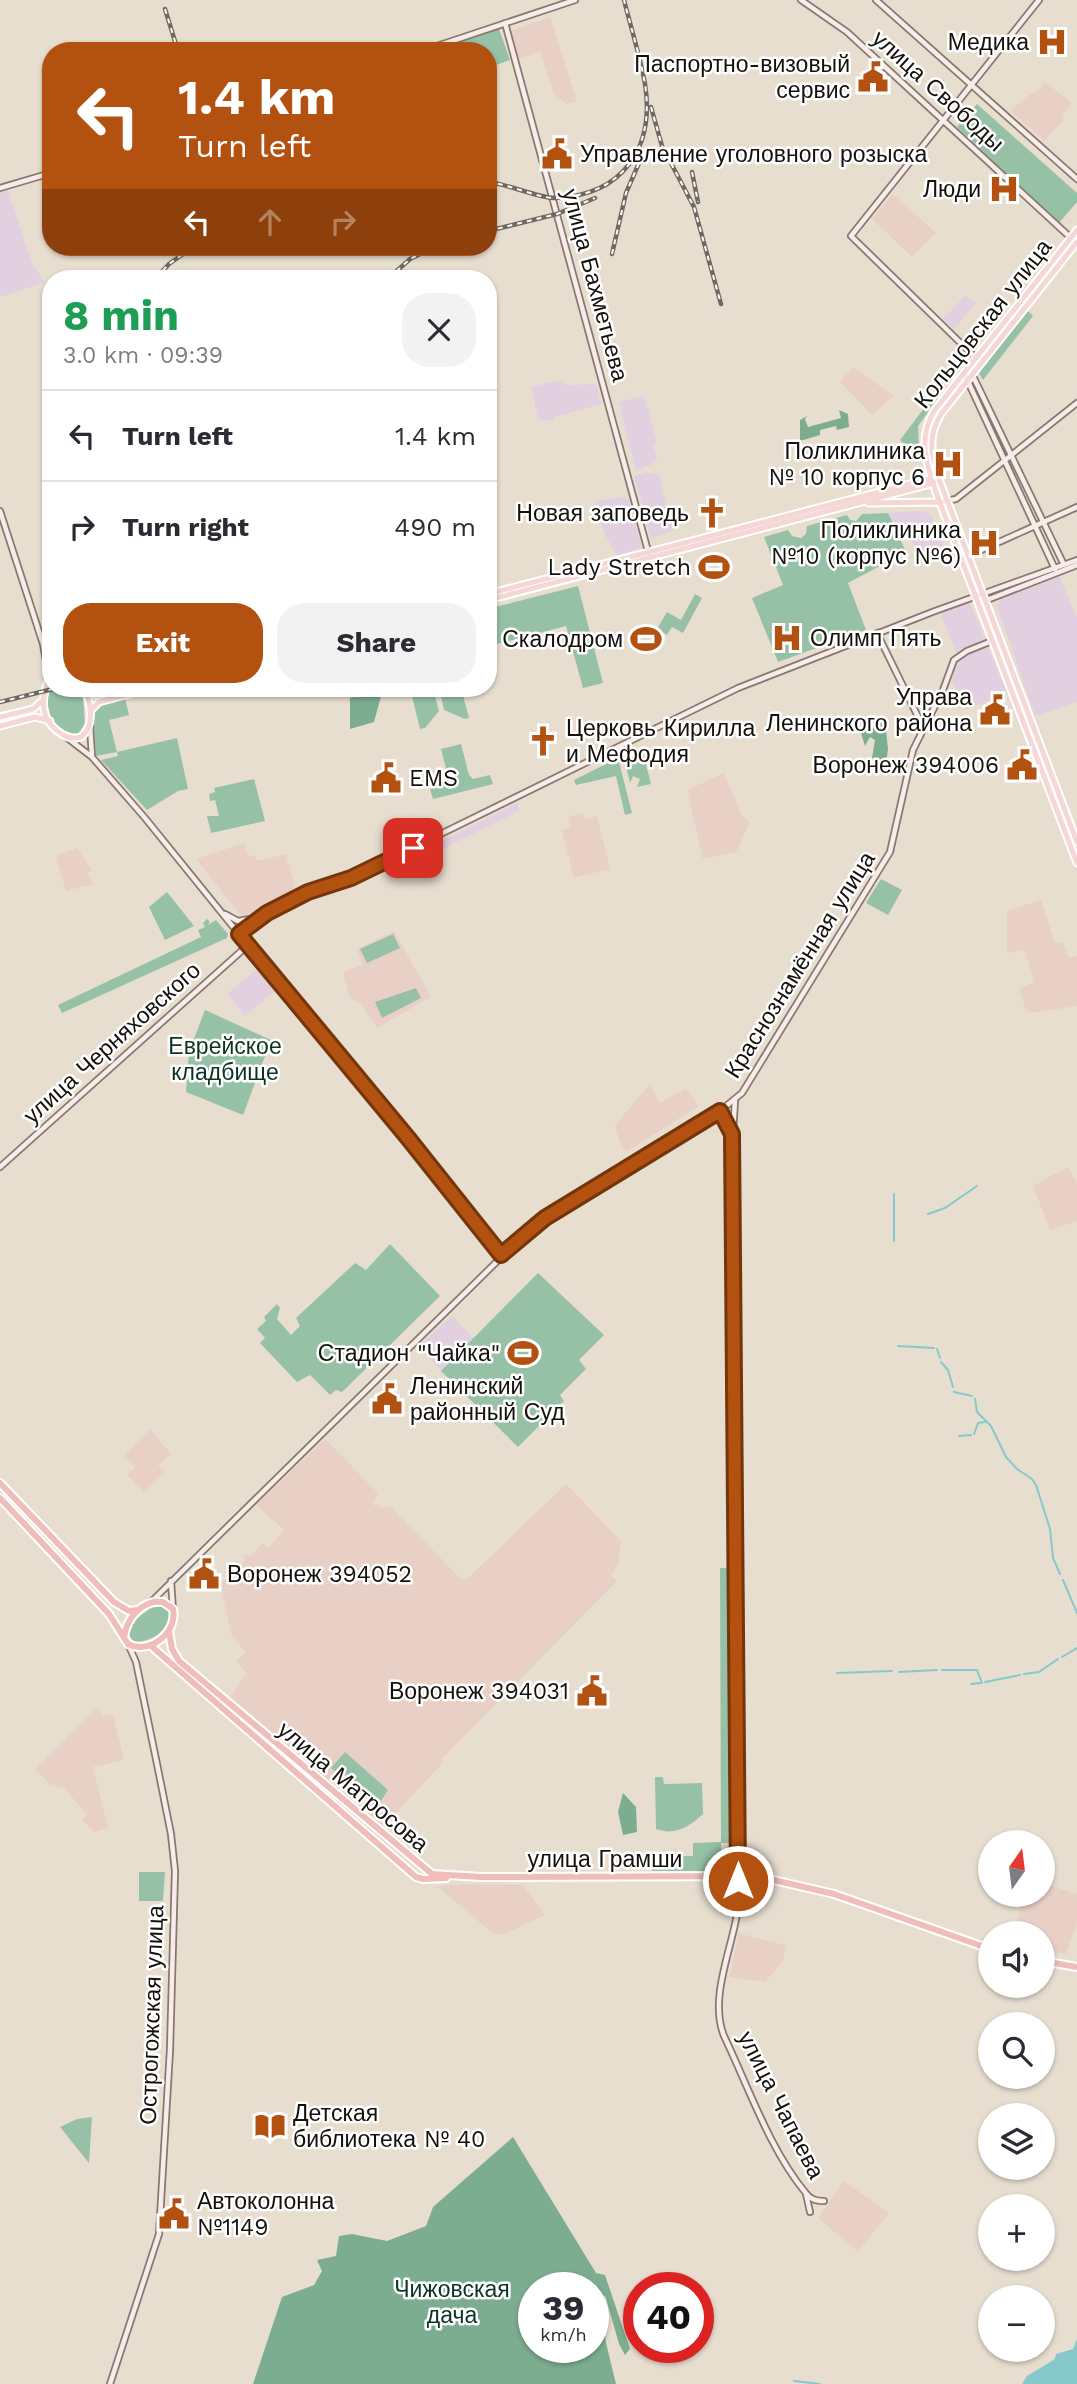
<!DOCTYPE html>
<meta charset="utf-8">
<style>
:root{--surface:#fff;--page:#f2f2f3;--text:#2b2b33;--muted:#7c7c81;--line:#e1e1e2;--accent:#b25110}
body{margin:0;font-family:"Work Sans",sans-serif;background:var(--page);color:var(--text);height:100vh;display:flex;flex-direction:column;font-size:26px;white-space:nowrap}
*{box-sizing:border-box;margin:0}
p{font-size:23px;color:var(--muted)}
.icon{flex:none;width:38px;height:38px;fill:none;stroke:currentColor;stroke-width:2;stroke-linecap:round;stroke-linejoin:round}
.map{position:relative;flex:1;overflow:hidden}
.drawer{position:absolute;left:42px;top:270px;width:455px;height:427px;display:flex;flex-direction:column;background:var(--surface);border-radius:28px;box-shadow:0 2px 5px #0004}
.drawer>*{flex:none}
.banner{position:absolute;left:42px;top:42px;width:455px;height:214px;border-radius:28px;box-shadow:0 2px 5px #0004;background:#b25110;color:#fff;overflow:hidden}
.needle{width:46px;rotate:14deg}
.buttons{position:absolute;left:978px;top:1830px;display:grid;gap:14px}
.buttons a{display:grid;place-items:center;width:77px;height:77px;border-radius:50%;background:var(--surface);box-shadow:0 2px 5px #0004;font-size:35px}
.speed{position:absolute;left:518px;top:2272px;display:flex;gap:14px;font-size:35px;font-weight:700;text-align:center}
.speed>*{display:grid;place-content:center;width:91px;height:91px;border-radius:50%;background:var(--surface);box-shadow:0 2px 5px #0004;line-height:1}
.speed small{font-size:18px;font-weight:400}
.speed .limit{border:10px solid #d22;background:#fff;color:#111}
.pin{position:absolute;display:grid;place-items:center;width:60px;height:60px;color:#fff;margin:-30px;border-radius:14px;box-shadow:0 4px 10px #0006}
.me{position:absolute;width:77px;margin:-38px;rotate:0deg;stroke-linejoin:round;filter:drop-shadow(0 0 5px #0008)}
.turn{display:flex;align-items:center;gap:24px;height:147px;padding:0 21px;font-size:32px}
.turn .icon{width:91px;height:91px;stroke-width:2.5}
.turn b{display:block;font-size:49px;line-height:60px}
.lanes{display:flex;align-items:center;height:66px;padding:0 21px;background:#0003;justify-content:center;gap:35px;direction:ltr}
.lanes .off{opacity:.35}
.round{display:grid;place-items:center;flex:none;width:74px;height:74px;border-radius:28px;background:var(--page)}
.head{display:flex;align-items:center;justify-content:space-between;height:119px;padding:0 21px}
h1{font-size:42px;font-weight:700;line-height:52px;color:#1e9e55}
.action{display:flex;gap:14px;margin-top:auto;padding:14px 21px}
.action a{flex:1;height:80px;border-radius:28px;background:var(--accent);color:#fff;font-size:28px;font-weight:700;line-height:80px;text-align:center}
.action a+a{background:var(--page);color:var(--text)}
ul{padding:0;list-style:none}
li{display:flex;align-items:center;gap:21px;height:91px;padding:0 21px;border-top:2px solid var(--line)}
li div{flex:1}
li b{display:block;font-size:26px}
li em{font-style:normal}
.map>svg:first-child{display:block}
</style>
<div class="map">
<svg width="1077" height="2384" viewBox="0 0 1077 2384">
<rect width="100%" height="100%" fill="#e8ded0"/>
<!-- commercial -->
<path fill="#e2cfdf" d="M8 190 32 264 45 282 0 297V193Z
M965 296 976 303 954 329 943 319Z
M559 380 566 385 596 384 602 404 554 417 555 421 538 419 531 387Z
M644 396 657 443 653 444 657 459 653 464 636 470 619 402Z
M647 472 659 475 673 531 651 538 634 476Z
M621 497 629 500 642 548 617 555 605 535 595 501Z
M920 511 928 513 933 518 943 545 920 552 908 538 897 534 888 513Z
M1058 574 1077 617V702L1035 716 997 606 1003 596Z
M969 600 1007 693 965 710 952 680 959 659 940 612Z
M517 803 519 811 438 851 436 844Z
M257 969 276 990 245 1016 227 994Z
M452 1316 472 1337H476L441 1371 419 1346Z"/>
<!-- education -->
<path fill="#e8d0c6" d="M550 17 577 101 567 104 554 94 540 52 519 59 510 31Z
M1044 81 1072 103 1062 117 1064 120 1044 141 1011 111 1026 97 1041 88Z
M893 194 936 233 912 257 872 219Z
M853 367 894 396 872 415 840 382Z
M724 773 741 814 750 822 736 852 703 859 687 790Z
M583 813 584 819 597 816 610 869 574 878 562 830 570 828 568 817Z
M244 843 248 856 255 855 257 861 286 854 294 882 290 899 242 917 196 859Z
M77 848 92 870 87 873 93 884 66 891 55 856Z
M1041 900 1055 943 1062 942 1069 958 1077 955V1006L1031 1013 1026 1010 1019 989 1034 982 1025 950 1007 953V911Z
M394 931 431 997 377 1028 361 1004 349 996 343 972 362 965 357 949Z
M649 1085 660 1103 686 1088 699 1106 626 1152 619 1141 615 1125Z
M1068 1167 1077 1183V1221L1050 1230 1033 1186Z
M150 1429 171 1454 158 1465 165 1472 144 1493 127 1475 135 1467 123 1457Z
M325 1439 378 1493 373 1504 375 1506 378 1504 383 1509 390 1506 461 1579 468 1578 566 1484 621 1541 618 1565 611 1575 617 1581 441 1760 443 1763 383 1826 230 1697 247 1673 236 1661 246 1652 232 1637 220 1581 225 1580 246 1560 243 1556 245 1554 249 1557 263 1543 268 1548 284 1530 256 1505Z
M97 1708 103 1716 113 1714 124 1760 93 1767 108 1828 94 1832 82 1820 87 1814 62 1786 58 1789 54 1784 52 1786 35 1769Z
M1043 1883 1077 1894V1922L1066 1954 1043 1951V1934H1013L1025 1895H1043Z
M522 1884 545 1915 502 1935 491 1932 438 1887 440 1885Z
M738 1933 785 1945 784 1960 765 1982 730 1977Z
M844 2181 889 2213 858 2252 818 2218Z"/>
<!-- green -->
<path fill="#96c1a6" d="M499 29 510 60 488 68V51H435Z
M977 104 1077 193V202L1059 223 957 127Z
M1027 310 1033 316 983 380 978 372Z
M934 395 938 398 918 426 919 448 905 452 904 449 907 447 900 440Z
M888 513 906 552 848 583 866 630 778 662 752 598 783 585 764 537 788 530 792 536 801 538 806 534 807 526 847 515 850 520 856 521 862 514Z
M578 586 603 683 583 688 566 626 497 644 490 615 493 614 491 608Z
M695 594 702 598 683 633 672 627 667 635 657 629 667 612 681 620Z
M51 683V688H73L83 698 85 724 78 734C65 736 46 720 46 706 46 699 49 690 51 683Z
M410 688H433L439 711 425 728 420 729Z
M439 688H461L469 718 465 719 444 710Z
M125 698 129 715 109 720 117 752 177 738 188 789 178 791 147 810 101 760 118 756 117 752 96 756 93 712 96 707Z
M461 744 469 775 473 779 490 775 493 784 433 799 430 789 447 785 449 780 441 749Z
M643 753 651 784 637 787 640 779 633 776 630 783 624 758Z
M618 758 632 813 625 815 616 776 576 785 574 780Z
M254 779 265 821 211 833 207 816H219L215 800 210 801 209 794 215 792 214 788Z
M881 879 902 890 888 915 866 903Z
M167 892 194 926 165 940 149 907Z
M207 919 210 922 208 925 216 920 228 934 227 938 62 1013 58 1005 201 937 198 930 205 927 203 923Z
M393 934 400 948 367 963 360 949Z
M416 988 421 998 382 1018 375 1002Z
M205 1010 271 1040 243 1115 186 1092 189 1052Z
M390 1244 440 1296 342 1392 336 1390 330 1395 310 1375 297 1382 260 1343 265 1338 257 1329 266 1321 264 1317 277 1304 280 1308 277 1319 291 1335 300 1326 296 1318 355 1263 366 1270Z
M538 1273 604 1335 579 1360 586 1369 560 1395 564 1401 518 1447 441 1371Z
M720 1568H732L733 1843H721V1861H717V1871H652L651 1856H693V1843L721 1842Z
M156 1604 168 1609C175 1628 150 1643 134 1642L129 1635 131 1623Z
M345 1752 388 1790 377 1807 331 1768Z
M655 1777H663L664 1784 702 1783 703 1814C689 1827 675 1836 656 1829Z
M139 1872H165L163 1901H139Z
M92 2117 89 2163 60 2127 77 2119Z"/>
<!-- forest -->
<path fill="#7dad90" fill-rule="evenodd" d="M839 410 848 414 849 427 837 430 836 426 820 430V435L800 441V420L807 416 805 419 808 427 841 418Z
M383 689 374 722 350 729V698Z
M885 721 888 749 886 764 872 758 875 740 870 737 865 746 861 733Z
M623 1793 636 1807 637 1832 623 1835 618 1812Z
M513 2137 596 2273 605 2275 630 2349 625 2355 619 2344 605 2295 601 2301 606 2343 616 2384H253L282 2297 314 2285 322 2271 317 2260 336 2256 339 2236 352 2234 387 2241 426 2226 433 2207ZM534 2287H593V2347H534Z"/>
<!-- water -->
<path fill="#86c9cb" d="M1077 2339V2384H1022L1027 2376 1055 2359 1056 2354 1073 2349Z"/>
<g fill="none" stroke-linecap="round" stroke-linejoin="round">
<!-- stream -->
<path stroke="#86c9cb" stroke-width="2" d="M894 1194V1241
M928 1214 945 1208 977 1186
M898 1346 934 1348
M937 1349 940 1358
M941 1362 948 1370 953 1387
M954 1392 972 1396
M975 1399 977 1412 991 1426 1006 1457 1017 1469 1032 1479 1036 1485 1050 1529 1053 1558 1060 1574
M974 1434 978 1423 985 1422
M959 1436 971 1435
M1063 1580 1077 1613
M1062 1657 1077 1648
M942 1670H977L982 1683
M899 1672 937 1670
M837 1673 892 1671
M1024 1674 1039 1672 1058 1659
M985 1682 1020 1675
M971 1684 980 1683
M794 2381 820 2384"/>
<!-- secondary casing -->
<g stroke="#847b6f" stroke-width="8">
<path id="secondary" d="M801 0 847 32 1071 238
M876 0 1077 179
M505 23 649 555
M422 51 575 0
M0 188 51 173
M976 358 851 236 1039 0
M964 373 1055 569
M972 374 1064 565
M940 502 956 499 1077 403
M0 511 43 644 49 677
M968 556 1077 507
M984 599 987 600 1077 565
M877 633 923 727
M90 726 92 756
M66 737 92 757 145 818 289 996 408 1138 501 1255
M225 914 238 921 260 917
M238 934 267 913 308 892 351 878 738 688 935 611 1077 560
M735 1101 732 1147 739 1876C738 1888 739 1901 737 1914 731 1951 709 1999 724 2036 748 2086 770 2150 805 2192 810 2199 815 2201 824 2201
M720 1111 731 1131
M0 1167 247 946
M171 1581 173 1610
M150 1603 530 1229 720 1111 742 1093 890 852 913 750 943 690 954 660 967 651 992 641
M806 2194 810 2212
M110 2384 159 2234 170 2050 175 1871 171 1834 158 1769 136 1662 128 1644"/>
</g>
<!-- primary casing -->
<g stroke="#fff" stroke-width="9">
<path id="primary" d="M1077 230 934 411C917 440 927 465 937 495L1077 863
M1077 242 941 414C927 437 931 454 939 479L1077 842
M868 503 940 502
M488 594 933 478
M488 600 934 483
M51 675C46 684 42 698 44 709 46 725 65 742 81 737 95 726 92 700 82 688
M85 692 97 695 126 688
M90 711 99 702 151 688
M0 717 33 709 42 701
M0 726 35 717 50 721"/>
</g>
<!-- highway casing -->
<g stroke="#fff" stroke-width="10">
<path id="highway" d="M0 1483 114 1602 129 1611 138 1610
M0 1498 109 1614 128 1644C149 1655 178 1633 173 1609L163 1602C142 1599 126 1619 124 1638
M169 1631 172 1649 179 1661 432 1874 481 1877 756 1876 834 1894 990 1949
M150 1645 416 1877 423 1879 446 1878
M1043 1961 1077 1967"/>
</g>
<!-- secondary -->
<use href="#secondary" stroke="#faebea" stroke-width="4.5"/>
<!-- primary -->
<use href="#primary" stroke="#f5d7d6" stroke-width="5"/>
<!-- highway -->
<use href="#highway" stroke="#efbdba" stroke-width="6"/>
<!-- rail casing -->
<g stroke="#706961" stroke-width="4.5">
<path id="rail" d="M165 9 178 51
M651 107 662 146 694 207 721 304
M692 172 698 202
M488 182C508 184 541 199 556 198 623 195 655 148 645 84 640 56 631 28 624 0
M488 231 557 214 595 198
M612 254 626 193 639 163
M156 278 169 264 193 247
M389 278 410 259 434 247
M0 702 57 688"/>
</g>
<!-- rail -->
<use href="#rail" stroke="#fff" stroke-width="2" stroke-dasharray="5" stroke-linecap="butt"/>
</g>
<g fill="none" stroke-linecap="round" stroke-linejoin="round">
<!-- route casing -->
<g stroke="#74350a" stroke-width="18">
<path id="route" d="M413 848 351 878 308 892 267 913 239 934 408 1138 501 1255 545 1218 720 1111 732 1134 738 1881"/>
</g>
<!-- route -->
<use href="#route" stroke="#b25110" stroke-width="12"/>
</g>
<!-- icons -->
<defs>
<g id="hospital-bare" transform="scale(2.415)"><path d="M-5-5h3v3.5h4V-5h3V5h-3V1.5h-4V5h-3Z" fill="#b25110" stroke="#fff" stroke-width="2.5" paint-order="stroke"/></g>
<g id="civic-bare" transform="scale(2.415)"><path d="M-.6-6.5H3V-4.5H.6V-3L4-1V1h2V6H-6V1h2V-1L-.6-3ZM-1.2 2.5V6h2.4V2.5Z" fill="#b25110" stroke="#fff" stroke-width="2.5" paint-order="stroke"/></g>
<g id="church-bare" transform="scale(2.415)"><path d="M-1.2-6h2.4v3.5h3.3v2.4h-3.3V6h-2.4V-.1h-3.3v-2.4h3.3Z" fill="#b25110" stroke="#fff" stroke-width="2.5" paint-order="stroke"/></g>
<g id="stadium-bare" transform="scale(2.415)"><path d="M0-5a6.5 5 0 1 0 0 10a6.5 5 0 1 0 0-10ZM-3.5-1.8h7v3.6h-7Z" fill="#b25110" stroke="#fff" stroke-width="2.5" paint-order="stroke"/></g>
<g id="library-bare" transform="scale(2.415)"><path d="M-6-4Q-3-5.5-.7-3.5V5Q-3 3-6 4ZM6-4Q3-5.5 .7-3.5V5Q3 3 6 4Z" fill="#b25110" stroke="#fff" stroke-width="2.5" paint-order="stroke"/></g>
</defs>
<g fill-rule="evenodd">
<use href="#hospital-bare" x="1052" y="42"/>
<use href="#civic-bare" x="873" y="77"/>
<use href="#civic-bare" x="557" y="154"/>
<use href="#hospital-bare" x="1004" y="189"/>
<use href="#hospital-bare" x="948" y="464"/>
<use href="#church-bare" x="712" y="513"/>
<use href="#hospital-bare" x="984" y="543"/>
<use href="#stadium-bare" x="714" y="567"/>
<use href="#hospital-bare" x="787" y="638"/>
<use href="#stadium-bare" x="646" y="639"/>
<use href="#civic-bare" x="995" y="710"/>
<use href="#church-bare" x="543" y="741"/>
<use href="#civic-bare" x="1022" y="765"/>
<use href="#civic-bare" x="386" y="778"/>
<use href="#stadium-bare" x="523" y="1353"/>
<use href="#civic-bare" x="387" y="1399"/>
<use href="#civic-bare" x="204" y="1574"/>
<use href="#civic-bare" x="592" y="1691"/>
<use href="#library-bare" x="270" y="2126"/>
<use href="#civic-bare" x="174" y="2214"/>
</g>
<g text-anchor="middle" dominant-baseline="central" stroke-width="5" stroke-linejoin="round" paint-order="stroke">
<!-- poi labels -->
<g font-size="23" fill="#14100c" stroke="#fff" text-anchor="end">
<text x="1029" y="42">Медика</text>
<text x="850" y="64">Паспортно-визовый<tspan x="850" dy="26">сервис</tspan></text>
<text x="580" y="154" text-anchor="start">Управление уголовного розыска</text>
<text x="981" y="189">Люди</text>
<text x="925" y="451">Поликлиника<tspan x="925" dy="26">№ 10 корпус 6</tspan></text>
<text x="689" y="513">Новая заповедь</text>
<text x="961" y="530">Поликлиника<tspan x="961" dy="26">№10 (корпус №6)</tspan></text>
<text x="691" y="567">Lady Stretch</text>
<text x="810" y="638" text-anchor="start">Олимп Пять</text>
<text x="623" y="639">Скалодром</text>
<text x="972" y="697">Управа<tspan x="972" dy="26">Ленинского района</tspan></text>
<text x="566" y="728" text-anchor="start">Церковь Кирилла<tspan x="566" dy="26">и Мефодия</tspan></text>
<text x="999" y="765">Воронеж 394006</text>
<text x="409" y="778" text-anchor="start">EMS</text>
<text x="500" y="1353">Стадион "Чайка"</text>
<text x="410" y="1386" text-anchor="start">Ленинский<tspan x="410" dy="26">районный Суд</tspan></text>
<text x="227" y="1574" text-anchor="start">Воронеж 394052</text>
<text x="569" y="1691">Воронеж 394031</text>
<text x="293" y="2113" text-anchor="start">Детская<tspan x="293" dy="26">библиотека № 40</tspan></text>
<text x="197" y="2201" text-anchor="start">Автоколонна<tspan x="197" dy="26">№1149</tspan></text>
</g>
<!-- street labels -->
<g font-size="23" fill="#14100c" stroke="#fff">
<text transform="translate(938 91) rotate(42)">улица Свободы</text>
<text transform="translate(595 285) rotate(75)">улица Бахметьева</text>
<text transform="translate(983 324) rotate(-52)">Кольцовская улица</text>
<text transform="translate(800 965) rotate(-58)">Краснознамённая улица</text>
<text transform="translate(112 1043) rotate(-42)">улица Черняховского</text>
<text transform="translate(353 1787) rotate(40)">улица Матросова</text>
<text x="605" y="1859">улица Грамши</text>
<text transform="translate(152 2015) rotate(-88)">Острогожская улица</text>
<text transform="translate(781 2105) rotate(63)">улица Чапаева</text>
</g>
<!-- park labels -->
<g font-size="23" fill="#0c3420" stroke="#fff">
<text x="225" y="1046">Еврейское<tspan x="225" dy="26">кладбище</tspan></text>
<text x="452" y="2289">Чижовская<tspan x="452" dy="26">дача</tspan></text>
</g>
</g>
</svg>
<div class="buttons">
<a><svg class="needle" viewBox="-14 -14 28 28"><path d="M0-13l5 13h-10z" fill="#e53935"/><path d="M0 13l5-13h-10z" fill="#7c7c81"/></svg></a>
<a><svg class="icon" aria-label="sound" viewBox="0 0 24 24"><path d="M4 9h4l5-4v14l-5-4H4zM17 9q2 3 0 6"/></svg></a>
<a><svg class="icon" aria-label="search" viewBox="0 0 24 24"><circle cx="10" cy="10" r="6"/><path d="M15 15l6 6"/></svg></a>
<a><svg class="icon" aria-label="layers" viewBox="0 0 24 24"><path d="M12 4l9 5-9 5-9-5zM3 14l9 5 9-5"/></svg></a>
<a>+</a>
<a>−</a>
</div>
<div class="speed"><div>39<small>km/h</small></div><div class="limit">40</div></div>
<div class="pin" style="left:413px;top:848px;background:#d93025"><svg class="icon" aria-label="arrive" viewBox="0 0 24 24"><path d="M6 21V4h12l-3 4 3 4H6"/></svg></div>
<svg class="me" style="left:738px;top:1881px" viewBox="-20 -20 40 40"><circle r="17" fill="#b25110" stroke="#fff" stroke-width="3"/><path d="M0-11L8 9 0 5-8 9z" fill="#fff"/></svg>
<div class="banner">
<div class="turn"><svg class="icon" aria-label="left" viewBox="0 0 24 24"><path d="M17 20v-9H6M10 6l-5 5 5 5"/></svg><div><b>1.4 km</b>Turn left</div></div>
<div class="lanes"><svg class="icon" aria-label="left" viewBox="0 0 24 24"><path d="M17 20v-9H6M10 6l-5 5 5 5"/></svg><svg class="icon off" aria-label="ahead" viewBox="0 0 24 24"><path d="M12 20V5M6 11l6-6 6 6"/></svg><svg class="icon off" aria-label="right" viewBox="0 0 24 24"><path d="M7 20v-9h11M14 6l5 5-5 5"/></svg></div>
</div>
<section class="drawer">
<div class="head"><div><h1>8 min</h1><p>3.0 km · 09:39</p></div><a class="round"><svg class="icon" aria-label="close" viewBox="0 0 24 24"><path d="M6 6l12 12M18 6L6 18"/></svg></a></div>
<ul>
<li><svg class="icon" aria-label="left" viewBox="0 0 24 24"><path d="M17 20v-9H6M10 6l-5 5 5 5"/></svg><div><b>Turn left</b></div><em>1.4 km</em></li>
<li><svg class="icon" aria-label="right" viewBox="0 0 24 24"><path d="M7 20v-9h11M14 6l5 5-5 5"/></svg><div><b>Turn right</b></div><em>490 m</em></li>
</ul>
<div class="action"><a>Exit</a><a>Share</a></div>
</section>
</div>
